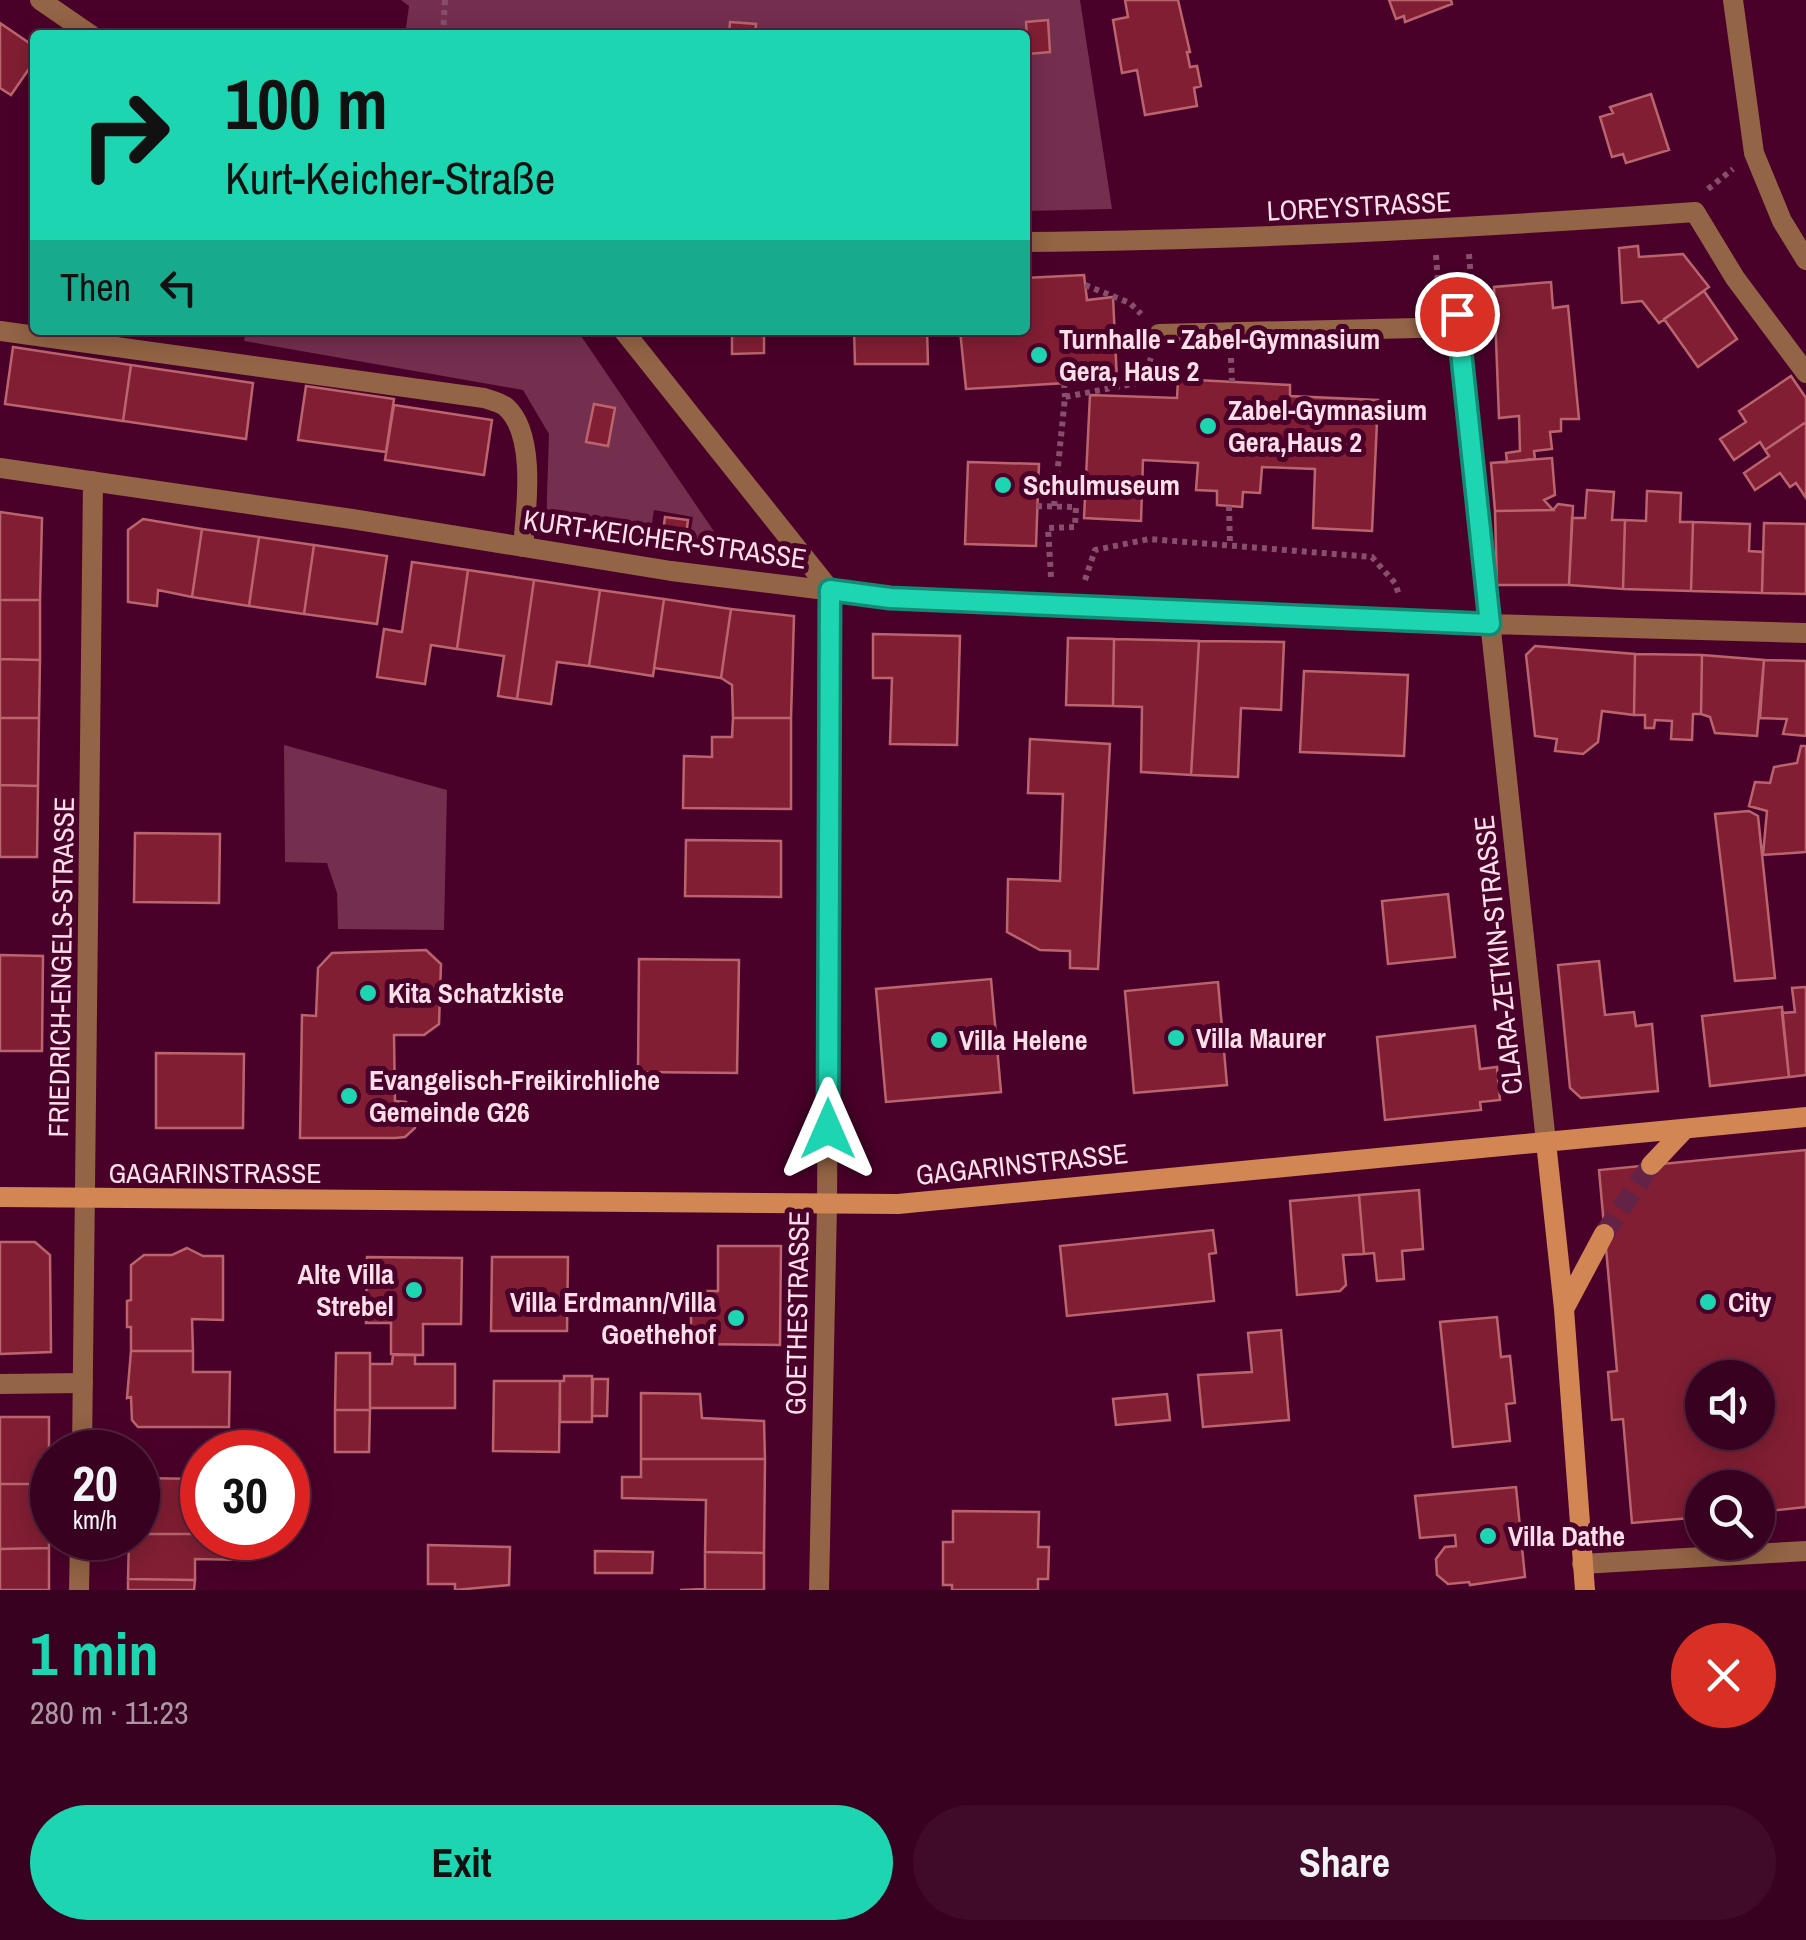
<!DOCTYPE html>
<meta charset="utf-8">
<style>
:root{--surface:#38011f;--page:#3f0b28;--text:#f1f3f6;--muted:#ab97a4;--line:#52233d;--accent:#1dd5b1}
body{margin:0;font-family:"Archivo Narrow",sans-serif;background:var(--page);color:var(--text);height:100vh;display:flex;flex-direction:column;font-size:38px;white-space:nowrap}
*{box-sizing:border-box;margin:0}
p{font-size:32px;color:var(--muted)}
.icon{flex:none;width:55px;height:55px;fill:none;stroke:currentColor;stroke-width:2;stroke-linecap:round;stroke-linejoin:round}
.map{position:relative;height:1590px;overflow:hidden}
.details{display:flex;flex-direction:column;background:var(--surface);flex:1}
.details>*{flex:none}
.hud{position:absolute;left:30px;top:30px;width:1000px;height:305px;border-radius:10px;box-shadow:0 5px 25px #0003,0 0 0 2px var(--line);background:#1dd5b1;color:#111;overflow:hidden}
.tools{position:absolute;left:1685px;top:1360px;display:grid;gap:20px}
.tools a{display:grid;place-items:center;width:90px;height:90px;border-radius:50%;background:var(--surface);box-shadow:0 5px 25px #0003,0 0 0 2px var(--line);font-size:50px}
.speed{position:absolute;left:30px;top:1430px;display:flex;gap:20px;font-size:50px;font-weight:700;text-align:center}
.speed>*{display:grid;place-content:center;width:130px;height:130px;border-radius:50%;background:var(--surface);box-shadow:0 5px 25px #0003,0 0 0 2px var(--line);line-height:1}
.speed small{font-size:25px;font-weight:400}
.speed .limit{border:15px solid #d22;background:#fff;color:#111}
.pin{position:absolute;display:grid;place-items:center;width:85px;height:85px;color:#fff;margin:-42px;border:5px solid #fff;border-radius:50%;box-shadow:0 2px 10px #0007}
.me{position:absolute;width:110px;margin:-55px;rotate:0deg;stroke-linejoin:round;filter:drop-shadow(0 0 8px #0008)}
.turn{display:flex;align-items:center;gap:35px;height:210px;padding:0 30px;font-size:45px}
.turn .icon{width:130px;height:130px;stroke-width:2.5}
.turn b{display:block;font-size:70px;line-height:85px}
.then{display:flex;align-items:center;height:95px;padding:0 30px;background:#0003;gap:20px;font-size:38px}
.round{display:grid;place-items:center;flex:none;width:105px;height:105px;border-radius:52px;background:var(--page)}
.headline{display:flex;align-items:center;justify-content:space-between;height:170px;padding:0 30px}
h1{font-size:60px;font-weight:700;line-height:75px;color:var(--accent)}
.action{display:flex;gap:20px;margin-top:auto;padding:20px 30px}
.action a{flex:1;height:115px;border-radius:60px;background:var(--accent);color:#111;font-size:40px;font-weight:700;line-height:115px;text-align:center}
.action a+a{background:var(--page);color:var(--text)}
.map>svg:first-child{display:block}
</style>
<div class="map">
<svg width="1806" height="1590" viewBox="0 0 1806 1590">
<rect width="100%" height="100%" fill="#4a0129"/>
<!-- green -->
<path fill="#742f4e" d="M401 0H1080L1112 209 1025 211V35H405L409 6Z
M246 330H577L730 555 688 549 693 517 654 510 649 543 546 529 549 434 523 390 244 341Z
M284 745 447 790 444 930 338 929 337 893 327 863 285 862Z"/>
<!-- building -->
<path fill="#821e33" stroke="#ba656e" stroke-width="2.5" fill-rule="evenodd" d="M1125 0H1178L1190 52H1187L1190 67 1197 66 1201 86 1194 88 1197 106 1145 115 1137 70 1122 73 1113 20 1128 17Z
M1389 0H1451L1452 4 1405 22 1404 16 1396 19Z
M1048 20 1050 52 1028 54 1026 22Z
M730 22 756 24 755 35H729Z
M0 23 35 47V60L11 95 0 88Z
M1651 94 1669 150 1626 163 1623 154 1612 157 1600 117 1613 113 1610 107Z
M1638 246 1639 257 1683 254 1709 287 1659 323 1642 301 1622 303 1619 248Z
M1084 275 1087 300 1113 297 1117 380 966 389 960 330H1025V278Z
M1551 282 1553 308 1568 306 1579 419H1561V431L1550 432 1552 449 1534 451 1535 459 1507 462 1506 453 1520 451 1519 416 1499 418 1494 287Z
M1704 291 1737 339 1698 367 1664 319Z
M714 330H782L764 331V353L732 354V330Z
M854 330H927L928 364H855Z
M13 347 131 365 123 421 5 404Z
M131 365 253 383 246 439 123 421Z
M1791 376 1806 398V422L1765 450 1760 442 1734 460 1720 439 1746 422 1739 411Z
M1178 379 1290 385V396L1378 400 1372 531 1313 528 1315 469 1262 467 1260 493 1243 492 1242 507 1217 505V491L1196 490 1198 463 1143 460 1141 521 1084 518 1090 395 1177 398Z
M306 386 394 399 386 452 298 440Z
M594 404 615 408 608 446 586 442Z
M394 405 492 420 484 475 385 460Z
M1806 422V498L1796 483 1790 487 1780 473 1755 490 1744 473 1769 456 1765 450Z
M1552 458 1555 495 1544 500 1553 510 1495 511 1491 463Z
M968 462 1039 464 1036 546 965 544Z
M1587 490 1614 492 1612 520H1625L1623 589 1569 585 1572 518H1585Z
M1647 491 1681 493 1680 522H1693L1691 591 1623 589 1625 520 1646 521Z
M1558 504 1573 506 1569 585H1497L1495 511 1553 510Z
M0 512 42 518 40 600H0Z
M665 517 688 520 686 535 663 532Z
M143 519 202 529 192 597 158 590 157 606 128 602V530Z
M1693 522 1750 524 1749 551 1763 552 1762 593 1691 591Z
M1764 523 1806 524V594L1762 593Z
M202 529 259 537 249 606 192 597Z
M259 537 314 545 304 614 249 606Z
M314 545 387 556 377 624 304 614Z
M412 562 468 570 457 649 431 645 425 684 377 677 384 629 402 632Z
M468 570 534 580 517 699 498 696 504 656 457 649Z
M534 580 600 590 589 666 557 662 551 704 517 699Z
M600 590 664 599 653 676 589 666Z
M664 599 731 609 721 678 654 668Z
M0 600H40V660L0 659Z
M731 609 794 616 791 718H733L732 685 721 678Z
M873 634 960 636 957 745 890 744 892 678H873Z
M1068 638 1114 639 1113 706 1066 705Z
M1114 639 1199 641 1191 775 1141 772 1142 707 1113 706Z
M1199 641 1284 642 1281 710 1241 708 1238 777 1191 775Z
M1535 646 1635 654 1634 715 1602 711 1598 742 1583 754 1555 751 1557 739 1535 736 1526 655Z
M1635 654 1702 655 1701 714H1693L1692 740 1671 739 1672 721 1655 720 1654 728H1645V715H1634Z
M1702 655 1764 660 1757 736 1715 733 1710 717 1701 714Z
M0 659 40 660 39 718H0Z
M1764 660 1806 661V736L1783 734 1787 719 1760 718Z
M1304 671 1408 675 1404 756 1300 752Z
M0 718H39L38 786 0 785Z
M733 718H791V809L683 808 684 756 712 757V737H732Z
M1030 739 1110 744 1098 969 1070 968V951L1040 950 1007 932 1008 879 1060 881 1063 794 1028 793Z
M1801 746H1806V852L1763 855 1767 811 1749 806 1755 782 1770 783 1774 767 1797 763Z
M0 785 38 786 37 857H0Z
M1749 811 1758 816 1775 978 1735 981 1715 814Z
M135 833 220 834 219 903 134 902Z
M686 840 781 841V897L685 896Z
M1448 894 1455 957 1388 964 1382 901Z
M426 950 441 964 439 1024 424 1035H394L395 1101 406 1102 416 1111 415 1128 405 1137 395 1138H300L302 1015 316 1016 318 968 332 953Z
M0 955 43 956 42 1051H0Z
M639 959 739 960 737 1073 638 1072Z
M1599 961 1605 1015 1634 1012 1636 1026 1652 1024 1658 1091 1581 1098 1570 1088 1558 965Z
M991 979 1001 1092 886 1102 876 989Z
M1218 982 1227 1085 1134 1093 1125 991Z
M1806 987V1075L1789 1077 1782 1013 1795 1012 1792 988Z
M1782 1007 1789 1077 1710 1086 1702 1016Z
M1475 1026 1480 1069 1497 1067 1500 1100 1480 1102 1481 1110 1385 1120 1377 1037Z
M156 1053 244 1054 243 1128H156Z
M1806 1150V1507L1758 1512V1488H1702V1517L1632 1523 1623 1419 1612 1420 1608 1372 1617 1371 1599 1170ZM1702 1378H1758V1432H1702Z
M1419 1190 1423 1249 1402 1251 1404 1279 1377 1281 1374 1253 1364 1254 1359 1195Z
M1359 1195 1364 1254 1343 1255 1346 1285 1340 1291 1297 1295 1290 1201Z
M1213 1230 1216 1253 1209 1254 1214 1301 1067 1316 1060 1246Z
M0 1242H35L50 1255 51 1352 0 1354Z
M718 1246H781L780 1345 691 1344V1291H718Z
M187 1248 203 1256H223V1320L192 1319 193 1351H131V1327H127V1301L131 1300V1265L144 1255H172Z
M367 1257 462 1258 461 1324H423V1355L391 1354V1323H366Z
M492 1257H568L567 1331H491Z
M1497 1317 1501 1357 1510 1356 1515 1403 1506 1404 1510 1441 1453 1447 1440 1322Z
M1281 1330 1289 1420 1203 1427 1198 1375 1252 1372 1248 1333Z
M131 1351H193V1372H230L229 1427H138L132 1420 131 1397 127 1398Z
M336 1353H370V1410H335Z
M393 1355H415V1364H455V1408H370V1364H392Z
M564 1376H592V1422H560V1381H564Z
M593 1379H608L607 1416H592Z
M494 1381H560L559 1452 493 1451Z
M641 1393 700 1394 702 1418 764 1421 765 1459H641Z
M1167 1394 1170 1420 1116 1425 1113 1399Z
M335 1410H370L369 1452H335Z
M0 1417H49V1484H0Z
M641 1459H765L764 1553 705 1552 706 1500 622 1498V1477H641Z
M138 1478 202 1479 200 1534H138Z
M0 1484H49V1548L0 1549Z
M1516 1487 1525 1577 1470 1585 1469 1582 1448 1584 1437 1575 1436 1559 1445 1547 1456 1546 1455 1535 1420 1538 1415 1496Z
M953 1511 1039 1512 1038 1547H1049L1048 1579H1038V1590H952V1585H943V1542H953Z
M200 1526 202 1538H250L249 1560 195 1559V1580L128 1579 129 1538H138V1534H200Z
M428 1545 510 1547 509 1585 455 1590V1584H428Z
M49 1548V1590H0V1549Z
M595 1551 653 1552 652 1573H595Z
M705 1552 764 1553V1590H680L705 1589Z
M128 1579 195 1580 194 1590H128Z"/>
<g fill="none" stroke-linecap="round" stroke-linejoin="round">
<!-- secondary-tunnel -->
<path stroke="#642246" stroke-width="20" stroke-dasharray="20 10" stroke-linecap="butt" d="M1604 1234 1651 1165"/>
<!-- path -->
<path stroke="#884f6d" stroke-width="6" stroke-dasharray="5 5" stroke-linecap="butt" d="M443 35 445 0
M1708 189 1733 169
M1469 254 1472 291
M1436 255 1439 297
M1085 285 1130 303 1141 314
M1231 358 1232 382
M1064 383 1065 397
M1037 506 1076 507 1075 527 1048 528 1051 577
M1054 506 1065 397 1142 382 1151 358
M1229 506 1230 545
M1085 580 1095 550 1149 539 1372 557 1395 583 1399 595"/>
<!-- lane -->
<path stroke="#936445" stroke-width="20" d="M0 331 484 398C490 400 501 403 506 407 537 435 526 510 523 547
M1159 334 1459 327
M0 1384 83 1383"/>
<!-- street -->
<path stroke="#936445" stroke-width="20" d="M40 0 91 35
M1733 0 1754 153 1782 221 1806 260
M1025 242C1249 240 1472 228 1695 212L1735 278 1806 373
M1457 314 1546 1142
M623 330 831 591 827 1205 819 1590
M0 468 352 519 671 571 890 598 1490 624 1806 633
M82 1452 93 481
M1582 1564 1806 1551
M79 1590 80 1538"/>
<!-- secondary -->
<path stroke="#d18653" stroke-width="20" d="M1546 1142 1564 1309 1585 1590
M1651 1165 1685 1129
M0 1197 898 1204 1806 1117
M1564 1309 1604 1234"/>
</g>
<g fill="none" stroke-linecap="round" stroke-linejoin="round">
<!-- route casing -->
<g stroke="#138a73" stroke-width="25">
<path id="route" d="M828 1129 830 590 890 598 1490 624 1457 314"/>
</g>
<!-- route -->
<use href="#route" stroke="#1dd5b1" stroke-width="18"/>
</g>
<!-- markers -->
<g fill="#1dd5b1" stroke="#4a0129" stroke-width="4">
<circle cx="1039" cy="355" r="10"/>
<circle cx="1208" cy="426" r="10"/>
<circle cx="1003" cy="485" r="10"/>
<circle cx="368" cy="993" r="10"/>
<circle cx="1176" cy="1038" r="10"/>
<circle cx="939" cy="1040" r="10"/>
<circle cx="349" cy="1096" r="10"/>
<circle cx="414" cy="1290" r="10"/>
<circle cx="1708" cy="1302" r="10"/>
<circle cx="736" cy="1318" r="10"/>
<circle cx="1488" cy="1536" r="10"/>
</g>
<g text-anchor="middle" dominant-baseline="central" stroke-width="10" stroke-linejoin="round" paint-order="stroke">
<!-- street labels -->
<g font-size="28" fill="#fadee8" stroke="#4a0129">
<text transform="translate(1359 206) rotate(-3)">LOREYSTRASSE</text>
<text transform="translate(665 539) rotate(8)">KURT-KEICHER-STRASSE</text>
<text transform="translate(1498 955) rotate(-96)">CLARA-ZETKIN-STRASSE</text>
<text transform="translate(61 967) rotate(-89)">FRIEDRICH-ENGELS-STRASSE</text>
<text transform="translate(1022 1164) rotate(-6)">GAGARINSTRASSE</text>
<text x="215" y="1173">GAGARINSTRASSE</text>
<text transform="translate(797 1313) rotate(-89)">GOETHESTRASSE</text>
</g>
<!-- poi labels -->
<g font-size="28" font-weight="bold" fill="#fadee8" stroke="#4a0129" text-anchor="start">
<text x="1059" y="339">Turnhalle - Zabel-Gymnasium<tspan x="1059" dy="32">Gera, Haus 2</tspan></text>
<text x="1228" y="410">Zabel-Gymnasium<tspan x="1228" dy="32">Gera,Haus 2</tspan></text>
<text x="1023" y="485">Schulmuseum</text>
<text x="388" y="993">Kita Schatzkiste</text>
<text x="1196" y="1038">Villa Maurer</text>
<text x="959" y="1040">Villa Helene</text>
<text x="369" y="1080">Evangelisch-Freikirchliche<tspan x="369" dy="32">Gemeinde G26</tspan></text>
<text x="394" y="1274" text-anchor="end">Alte Villa<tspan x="394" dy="32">Strebel</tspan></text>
<text x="716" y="1302" text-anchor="end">Villa Erdmann/Villa<tspan x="716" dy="32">Goethehof</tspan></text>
<text x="1728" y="1302">City</text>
<text x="1508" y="1536">Villa Dathe</text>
</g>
</g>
</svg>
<div class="tools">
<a><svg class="icon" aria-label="sound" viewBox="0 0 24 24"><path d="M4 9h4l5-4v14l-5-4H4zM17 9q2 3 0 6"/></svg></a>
<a><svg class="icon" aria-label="search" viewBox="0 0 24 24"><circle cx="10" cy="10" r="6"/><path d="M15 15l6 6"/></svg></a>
</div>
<div class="speed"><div>20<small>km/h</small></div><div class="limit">30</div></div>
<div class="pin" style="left:1457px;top:314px;background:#d93025"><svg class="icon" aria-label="arrive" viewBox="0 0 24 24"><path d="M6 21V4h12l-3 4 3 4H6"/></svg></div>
<svg class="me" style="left:828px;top:1129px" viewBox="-20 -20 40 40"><path d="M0-17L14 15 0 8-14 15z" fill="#1dd5b1" stroke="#fff" stroke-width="4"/></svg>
<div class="hud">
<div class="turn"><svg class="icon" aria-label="right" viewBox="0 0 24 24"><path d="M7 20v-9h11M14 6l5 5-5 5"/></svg><div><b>100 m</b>Kurt-Keicher-Straße</div></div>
<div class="then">Then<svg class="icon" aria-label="left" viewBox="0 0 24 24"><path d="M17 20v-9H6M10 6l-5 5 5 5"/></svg></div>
</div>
</div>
<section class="details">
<div class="headline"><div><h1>1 min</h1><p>280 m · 11:23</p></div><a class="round" style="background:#d93025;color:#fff"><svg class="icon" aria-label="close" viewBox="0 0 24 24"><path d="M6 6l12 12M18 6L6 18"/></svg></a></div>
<div class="action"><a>Exit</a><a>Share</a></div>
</section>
